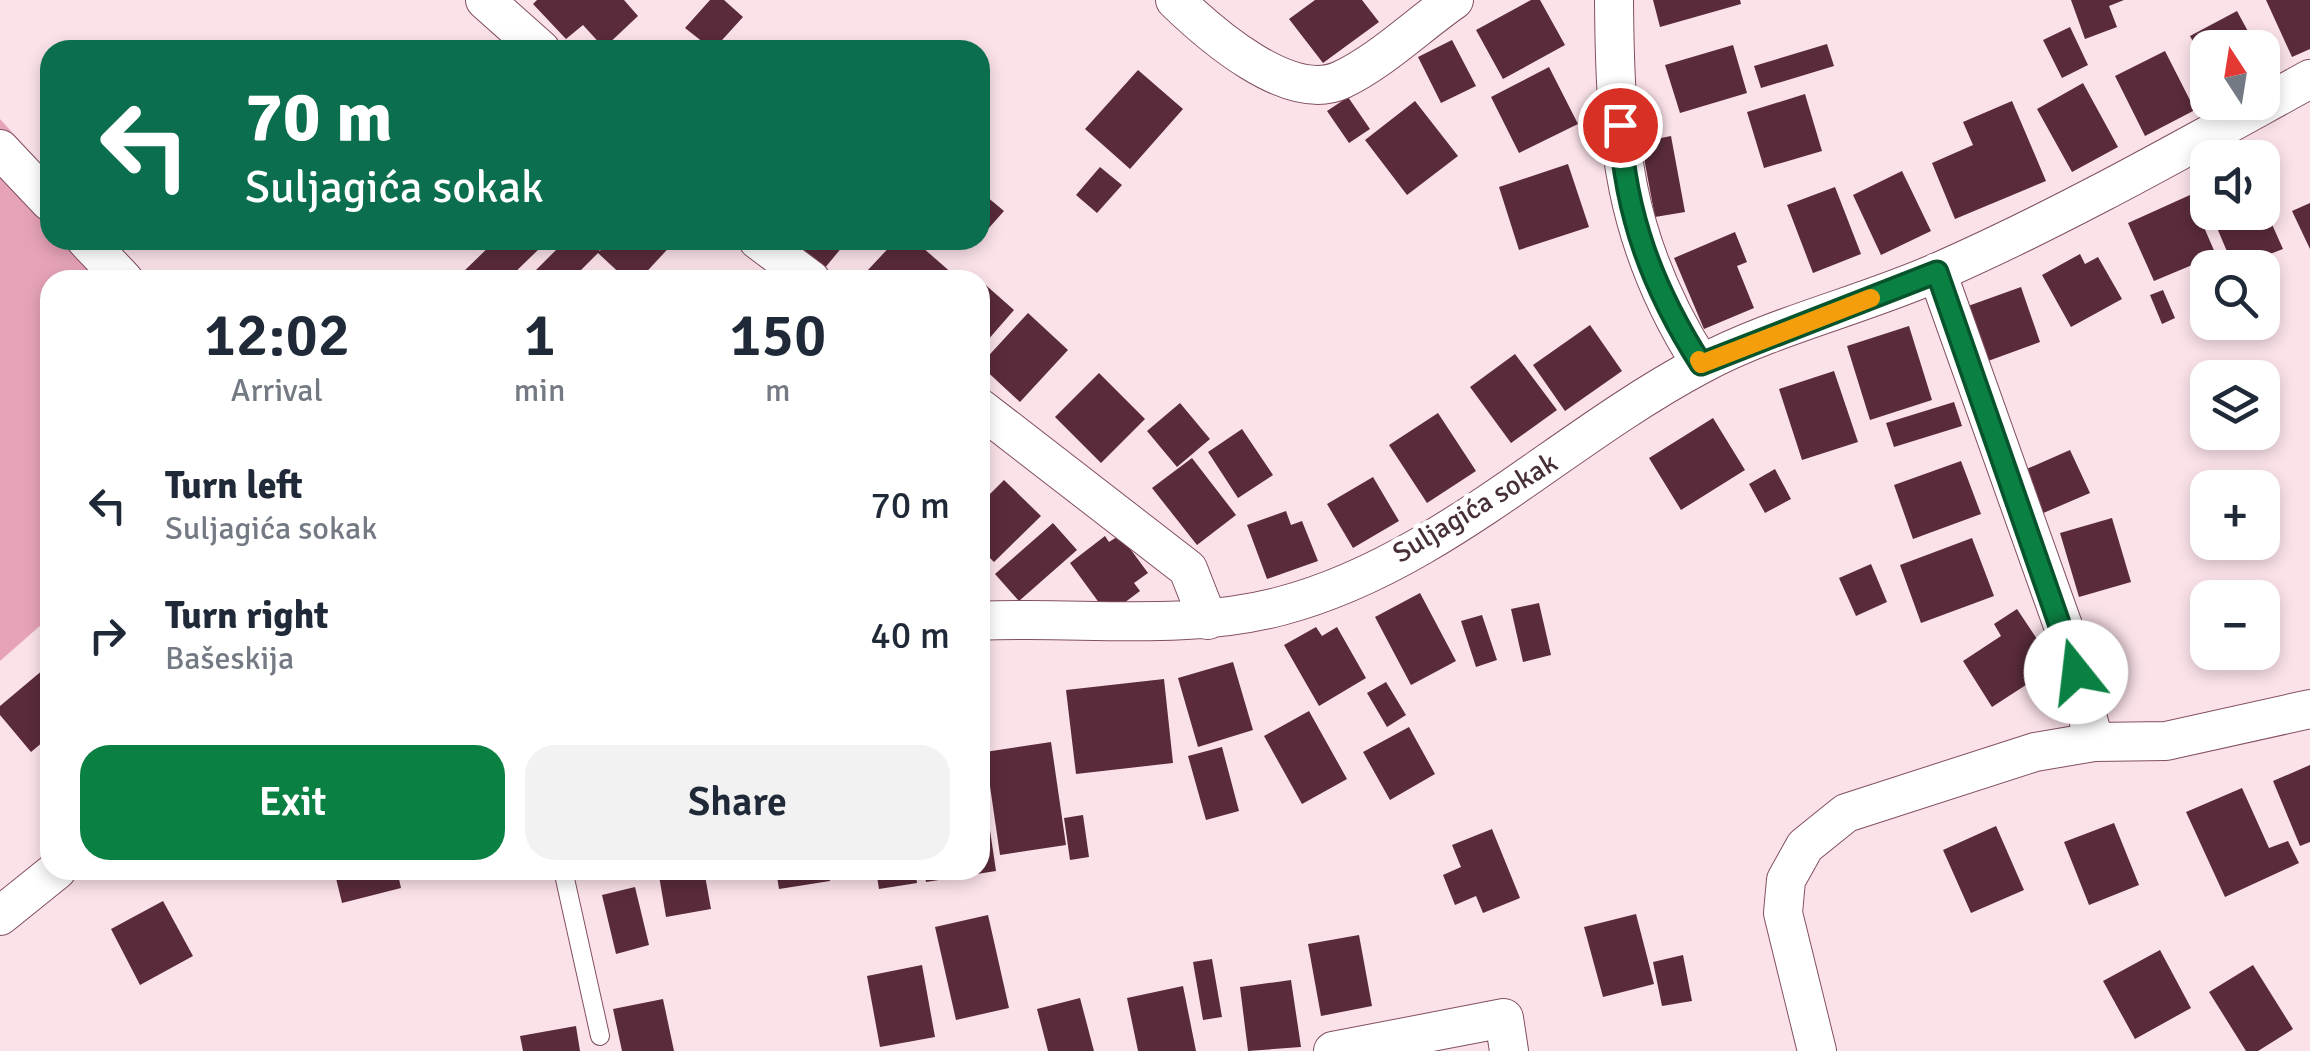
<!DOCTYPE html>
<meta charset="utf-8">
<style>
:root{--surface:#fff;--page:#f2f2f3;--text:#1f2937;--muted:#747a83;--accent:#0b8043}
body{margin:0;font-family:Signika,sans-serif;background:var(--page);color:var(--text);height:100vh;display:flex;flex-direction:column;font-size:38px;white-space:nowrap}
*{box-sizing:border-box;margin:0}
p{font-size:32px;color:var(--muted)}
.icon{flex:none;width:55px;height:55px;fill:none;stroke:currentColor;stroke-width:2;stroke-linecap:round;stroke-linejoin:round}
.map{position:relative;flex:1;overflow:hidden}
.panel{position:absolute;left:40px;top:270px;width:950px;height:610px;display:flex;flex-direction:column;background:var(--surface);border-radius:30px;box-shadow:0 5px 15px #0003}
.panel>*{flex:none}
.guide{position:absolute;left:40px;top:40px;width:950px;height:210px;border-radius:30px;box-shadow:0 5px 15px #0003;background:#0b6e4f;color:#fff;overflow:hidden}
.needle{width:65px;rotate:348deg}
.fabs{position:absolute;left:2190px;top:30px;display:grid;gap:20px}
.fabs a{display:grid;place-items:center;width:90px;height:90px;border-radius:20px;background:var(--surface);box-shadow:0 5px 15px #0003;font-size:50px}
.pin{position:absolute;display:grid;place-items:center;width:85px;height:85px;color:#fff;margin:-42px;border:5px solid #fff;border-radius:50%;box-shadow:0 2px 10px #0007}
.me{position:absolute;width:110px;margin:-55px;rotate:344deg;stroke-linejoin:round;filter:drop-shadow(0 0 8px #0008)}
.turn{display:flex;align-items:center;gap:35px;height:210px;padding:0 40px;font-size:45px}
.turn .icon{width:130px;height:130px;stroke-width:2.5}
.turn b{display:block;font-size:70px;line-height:85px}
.eta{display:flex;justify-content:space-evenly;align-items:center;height:170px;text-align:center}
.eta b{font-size:60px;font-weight:600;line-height:70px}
.cta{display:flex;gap:20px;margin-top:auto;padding:20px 40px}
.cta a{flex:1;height:115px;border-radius:30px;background:var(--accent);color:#fff;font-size:40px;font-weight:600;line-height:115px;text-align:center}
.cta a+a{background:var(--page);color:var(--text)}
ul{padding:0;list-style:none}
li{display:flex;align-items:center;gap:30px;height:130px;padding:0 40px}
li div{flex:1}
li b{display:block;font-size:38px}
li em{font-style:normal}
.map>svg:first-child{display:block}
</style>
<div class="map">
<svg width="2310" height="1051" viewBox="0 0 2310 1051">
<rect width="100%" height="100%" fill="#fbe2e9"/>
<!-- park -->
<path fill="#e6a3b7" d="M0 119 50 174V240H109L146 280H50V617L0 661Z"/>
<!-- building -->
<path fill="#5a2b3b" d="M537 0H624L638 16 604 48 583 25 566 39 533 4Z
M710 0H724L743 17 713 50 685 28Z
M1315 0H1362L1379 22 1323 63 1289 19Z
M1531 0H1540L1565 45 1503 79 1476 30Z
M1653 0H1740L1741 4 1660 27Z
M2071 0H2124L2109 6 2117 27 2085 39Z
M2266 0H2310V49L2292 57Z
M2237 11 2257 48H2208V69L2190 36Z
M2070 27 2088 65 2062 78 2043 40Z
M1452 40 1476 86 1441 103 1418 57Z
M1827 44 1834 66 1761 88 1754 66Z
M1733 45 1747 93 1680 113 1665 65Z
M2165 51 2195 110 2145 136 2115 76Z
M1549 67 1578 124 1519 153 1491 97Z
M1138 70 1183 109 1130 169 1085 129Z
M2083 83 2118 147 2072 172 2037 109Z
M1805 94 1822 151 1764 168 1747 112Z
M1348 97 1370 129 1349 143 1327 111Z
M1415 101 1458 156 1407 195 1365 140Z
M2012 101 2046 181 1955 219 1932 163 1973 145 1963 122Z
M1671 136 1685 212 1655 217 1641 142Z
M1568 164 1589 227 1519 250 1499 187Z
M1100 167 1122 185 1097 213 1076 195Z
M1902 171 1931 231 1881 255 1853 195Z
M1835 187 1861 254 1813 273 1787 205Z
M980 191 1004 211 980 238Z
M2190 195 2216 255 2154 281 2128 223Z
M2262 202 2283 249 2234 268 2212 216 2262 212Z
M2310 203V249L2292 211Z
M1735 232 1747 262 1737 266 1754 308 1704 329 1674 258Z
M496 240H530L539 249 507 280H467L461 274Z
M566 240H589L600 251 571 280H543L534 272Z
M610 240H676L639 280H627L598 253Z
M788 240H848L824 269Z
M896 240H914L954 275 949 280H877L867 271Z
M2080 254 2085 264 2098 257 2122 299 2071 327 2042 275Z
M980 280 1014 310 980 349Z
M2021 287 2040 342 1988 361 1968 306Z
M2163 290 2175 318 2162 324 2150 295Z
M1028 313 1068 350 1020 402 980 365Z
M1590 325 1622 371 1565 411 1533 365Z
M1909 326 1932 400 1870 420 1847 346Z
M1515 354 1557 410 1511 443 1470 387Z
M1834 371 1858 442 1802 460 1779 389Z
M1099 373 1145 419 1101 463 1055 417Z
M1954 402 1962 426 1894 447 1886 423Z
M1180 403 1210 439 1177 467 1147 431Z
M1438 413 1476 471 1427 503 1389 445Z
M1713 418 1745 470 1681 510 1649 458Z
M1242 429 1273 475 1238 498 1208 452Z
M2070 450 2090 493 2041 514 2022 471Z
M1192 458 1236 515 1197 545 1152 488Z
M1961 461 1981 514 1913 539 1894 485Z
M1775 469 1791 499 1765 513 1749 484Z
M1373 477 1399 521 1353 548 1327 504Z
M1004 480 1041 516 994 562 980 548V504Z
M1286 511 1291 525 1302 521 1318 561 1267 579 1247 525Z
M2112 518 2131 582 2079 597 2060 533Z
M1053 523 1077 550 1019 601 995 574Z
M1120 535 1148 573 1134 583 1140 591 1108 615 1070 563 1105 536 1109 542Z
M1972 538 1994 596 1921 623 1900 565Z
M1871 564 1887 602 1856 616 1839 578Z
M1420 593 1456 661 1411 685 1375 617Z
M1539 603 1551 655 1523 662 1511 609Z
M2017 609 2055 666 1992 707 1963 661 2001 636 1994 624Z
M1482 615 1497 660 1476 667 1461 621Z
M1316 627 1322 636 1337 627 1366 678 1319 706 1284 645Z
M1233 662 1253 730 1198 747 1178 678Z
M50 664V736L31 752 0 715V706Z
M1164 679 1173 763 1076 774 1066 690Z
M1386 682 1406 715 1387 727 1367 693Z
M1309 711 1347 779 1302 804 1264 736Z
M1409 727 1435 774 1390 800 1363 752Z
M1051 742 1066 845 1000 855 985 752Z
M1222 747 1239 811 1206 820 1188 756Z
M2310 765V842L2300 846 2273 781Z
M2242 788 2269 848 2288 841 2299 863 2225 897 2186 812Z
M987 810 996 871 926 882 924 870H980V811Z
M1083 815 1089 857 1070 860 1064 818Z
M2114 823 2139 885 2089 905 2064 842Z
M1996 826 2024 890 1971 913 1943 850Z
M1492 829 1520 898 1483 913 1476 896 1455 905 1443 875 1461 867 1452 845Z
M334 870H397L401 888 342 903Z
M658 870H704L711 909 666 917Z
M776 870H828L830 881 779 889Z
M876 870H915L917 883 879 889Z
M635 887 649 945 616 954 602 895Z
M163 901 193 956 140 985 111 929Z
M1636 914 1654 984 1603 997 1584 927Z
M988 915 1009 1008 956 1020 935 927Z
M1359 935 1372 1006 1321 1016 1308 944Z
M2160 950 2191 1008 2135 1039 2103 981Z
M1683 955 1692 1001 1662 1006 1653 962Z
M1212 959 1222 1017 1203 1020 1193 962Z
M922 965 935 1037 880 1047 867 976Z
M2253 965 2293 1029 2258 1051H2246L2209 992Z
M1291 980 1301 1047 1248 1051 1240 987Z
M1183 986 1196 1051H1138L1127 998Z
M1080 998 1094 1051H1048L1037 1009Z
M663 999 674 1051H622L613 1009Z
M576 1026 580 1051H523L520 1036Z"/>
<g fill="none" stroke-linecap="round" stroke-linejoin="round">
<!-- lane casing -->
<g stroke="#825060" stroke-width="20">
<path id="lane" d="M563 870 600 1036"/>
</g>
<!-- street casing -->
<g stroke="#825060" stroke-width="40">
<path id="street" d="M485 0 541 50
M1175 0C1209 33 1289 104 1341 80 1380 62 1418 25 1454 0
M1614 0C1615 142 1623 242 1701 364
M0 149 50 202
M86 240 124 280
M758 240 811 280
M1937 272 2067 637 2094 742 2166 741 2310 709
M980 408 1188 569 1208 620
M980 621C1081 616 1182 632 1281 606 1439 564 1559 440 1700 365 1772 326 1864 305 1940 271 2067 215 2188 146 2310 79
M0 916 57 870
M1333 1051 1504 1018 1509 1051
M1817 1051 1783 913 1786 880 1805 846 1846 813 2035 752 2094 742"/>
</g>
<!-- lane -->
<use href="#lane" stroke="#fff" stroke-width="18"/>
<!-- street -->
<use href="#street" stroke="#fff" stroke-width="38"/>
</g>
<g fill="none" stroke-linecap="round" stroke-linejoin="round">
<!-- route casing -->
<g stroke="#07532c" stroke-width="25">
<path id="route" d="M1620 125C1625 215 1653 289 1701 364L1937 272 2076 672"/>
</g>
<!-- route -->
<use href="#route" stroke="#0b8043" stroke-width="18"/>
<!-- slow -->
<path stroke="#f59e0b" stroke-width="18" d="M1699 360 1701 364 1871 298"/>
</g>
<g text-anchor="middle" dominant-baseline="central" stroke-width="10" stroke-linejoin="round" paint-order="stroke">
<!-- street labels -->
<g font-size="28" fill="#473037" stroke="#fff">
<text transform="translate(1475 508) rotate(-31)">Suljagića sokak</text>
</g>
</g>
</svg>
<div class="fabs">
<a><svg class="needle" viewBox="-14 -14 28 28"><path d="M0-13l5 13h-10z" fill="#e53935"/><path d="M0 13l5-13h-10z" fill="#747a83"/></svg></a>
<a><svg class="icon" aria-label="sound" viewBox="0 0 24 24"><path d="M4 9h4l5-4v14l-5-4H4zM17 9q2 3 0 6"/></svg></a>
<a><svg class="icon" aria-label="search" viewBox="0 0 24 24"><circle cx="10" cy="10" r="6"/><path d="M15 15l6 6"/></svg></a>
<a><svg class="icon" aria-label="layers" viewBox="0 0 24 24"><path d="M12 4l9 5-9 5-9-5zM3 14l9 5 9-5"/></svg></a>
<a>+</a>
<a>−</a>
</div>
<div class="pin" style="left:1620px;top:125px;background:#d93025"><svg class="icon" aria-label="arrive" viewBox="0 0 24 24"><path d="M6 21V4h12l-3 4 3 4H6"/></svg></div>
<svg class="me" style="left:2076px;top:672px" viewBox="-20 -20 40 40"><circle r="19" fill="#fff"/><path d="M0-13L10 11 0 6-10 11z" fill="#0b8043"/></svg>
<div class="guide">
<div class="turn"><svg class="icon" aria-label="left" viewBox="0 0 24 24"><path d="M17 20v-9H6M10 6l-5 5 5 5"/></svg><div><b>70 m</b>Suljagića sokak</div></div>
</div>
<section class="panel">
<div class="eta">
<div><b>12:02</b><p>Arrival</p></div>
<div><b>1</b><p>min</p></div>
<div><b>150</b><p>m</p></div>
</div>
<ul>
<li><svg class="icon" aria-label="left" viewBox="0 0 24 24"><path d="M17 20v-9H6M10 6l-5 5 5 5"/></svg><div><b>Turn left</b><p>Suljagića sokak</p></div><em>70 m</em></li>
<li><svg class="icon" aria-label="right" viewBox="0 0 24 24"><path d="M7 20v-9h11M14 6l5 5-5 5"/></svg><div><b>Turn right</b><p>Bašeskija</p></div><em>40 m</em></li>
</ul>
<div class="cta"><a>Exit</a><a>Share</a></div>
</section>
</div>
